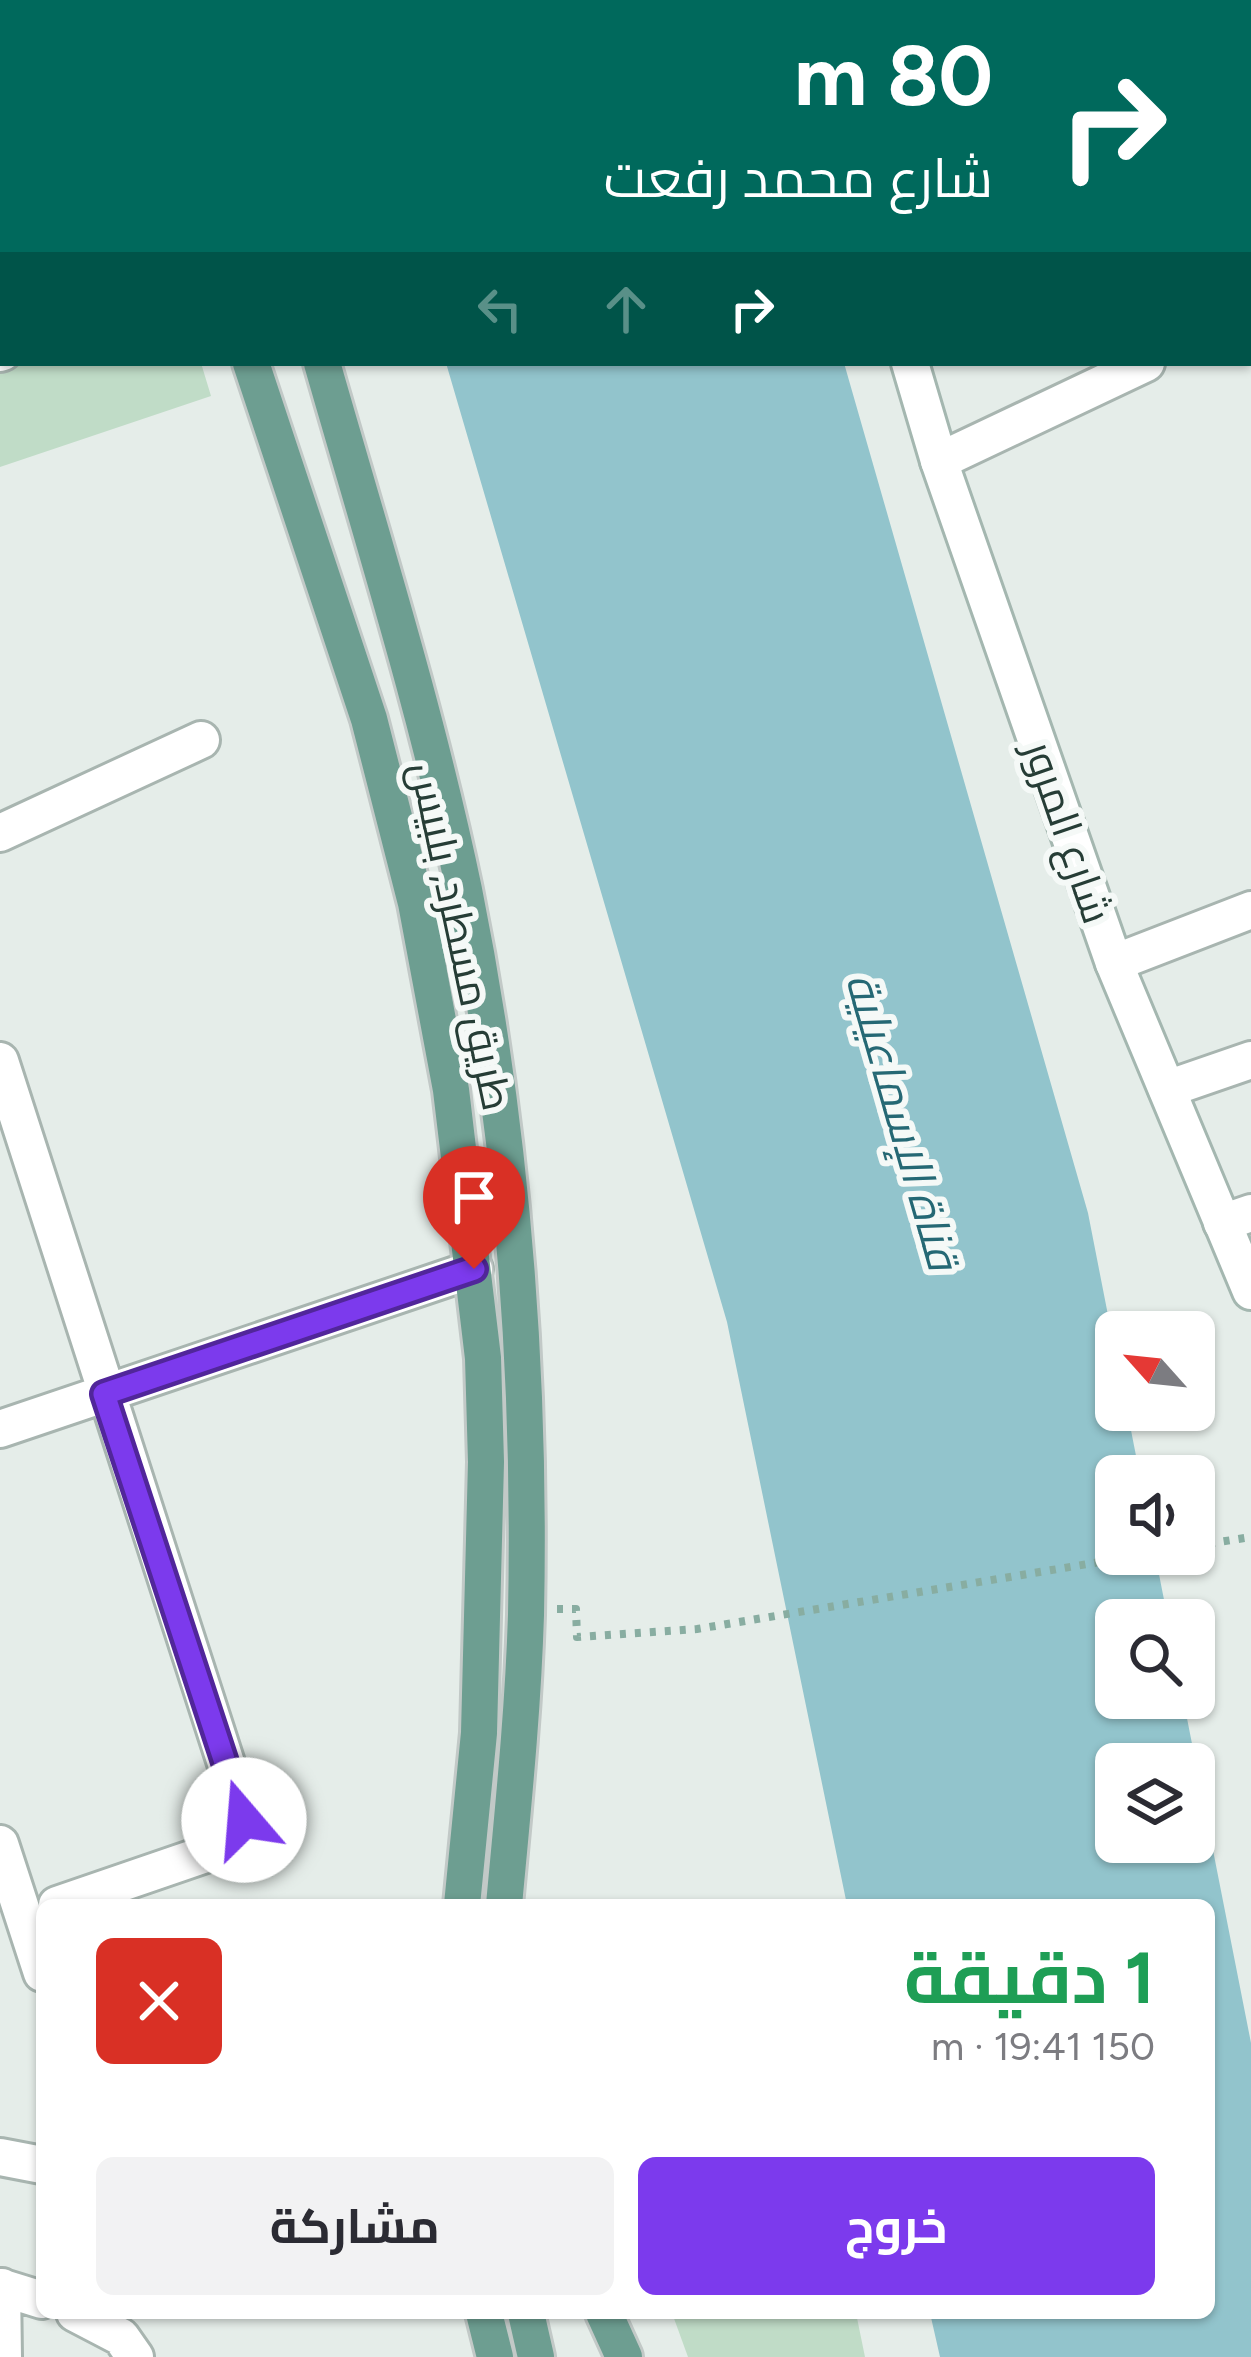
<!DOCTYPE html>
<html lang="ar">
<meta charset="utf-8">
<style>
:root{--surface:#fff;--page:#f2f2f3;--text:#2b2b33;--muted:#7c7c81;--accent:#7c3aed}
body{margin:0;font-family:Figtree,Cairo,sans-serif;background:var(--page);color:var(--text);direction:rtl;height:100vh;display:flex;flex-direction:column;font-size:45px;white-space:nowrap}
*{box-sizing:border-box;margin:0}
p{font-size:39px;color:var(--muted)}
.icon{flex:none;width:66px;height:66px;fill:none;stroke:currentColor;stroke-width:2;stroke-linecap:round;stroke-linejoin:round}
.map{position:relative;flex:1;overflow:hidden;direction:ltr}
.side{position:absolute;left:36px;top:1899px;width:1179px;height:420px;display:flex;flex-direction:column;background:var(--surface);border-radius:18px;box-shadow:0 3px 9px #0004;direction:rtl}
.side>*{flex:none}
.hud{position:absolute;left:0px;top:0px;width:1251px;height:366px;box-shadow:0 3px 9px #0004;direction:rtl;background:#00695c;color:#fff;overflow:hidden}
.needle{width:78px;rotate:297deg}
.fabs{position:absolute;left:1095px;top:1311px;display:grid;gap:24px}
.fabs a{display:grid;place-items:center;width:120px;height:120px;border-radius:18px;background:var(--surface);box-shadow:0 3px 9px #0004;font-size:60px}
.pin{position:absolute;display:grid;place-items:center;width:102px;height:102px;color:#fff;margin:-123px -51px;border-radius:50% 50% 50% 0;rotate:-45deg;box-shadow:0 0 12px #0007}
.pin .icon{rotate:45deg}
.me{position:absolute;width:132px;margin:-66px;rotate:342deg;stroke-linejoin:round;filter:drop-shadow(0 0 9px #0008)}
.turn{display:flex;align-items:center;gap:42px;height:252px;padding:0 60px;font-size:54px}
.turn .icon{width:156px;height:156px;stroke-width:2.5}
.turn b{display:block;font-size:84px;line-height:102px}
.lanes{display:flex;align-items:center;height:114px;padding:0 60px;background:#0003;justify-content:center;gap:60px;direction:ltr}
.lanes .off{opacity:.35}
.round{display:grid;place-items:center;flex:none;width:126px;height:126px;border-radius:18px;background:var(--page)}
.headline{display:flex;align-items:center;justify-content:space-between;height:204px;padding:0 60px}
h1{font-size:72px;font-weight:700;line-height:90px;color:#1e9e55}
.action{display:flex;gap:24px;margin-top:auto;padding:24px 60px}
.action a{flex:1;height:138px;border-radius:18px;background:var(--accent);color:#fff;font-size:48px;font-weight:700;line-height:138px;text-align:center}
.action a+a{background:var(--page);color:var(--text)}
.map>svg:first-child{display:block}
</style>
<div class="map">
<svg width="1251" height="2357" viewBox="0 0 1251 2357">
<rect width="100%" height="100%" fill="#e5ede9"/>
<!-- green -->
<path fill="#c0dcc7" d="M0 0 100 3H3V363H201L211 396 0 467Z
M672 2313H856L865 2357H688Z"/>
<!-- water -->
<path fill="#92c4cc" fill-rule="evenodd" d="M340 0H739L740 3H341Z
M446 363H844L1088 1213 1116 1356V1410H1127L1140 1476H1116V1554H1155L1168 1620H1116V1698H1183L1251 2043V2357H940L930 2313H1209V1905H847L727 1322ZM1116 1764H1194V1842H1116Z"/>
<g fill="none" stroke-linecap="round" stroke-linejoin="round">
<!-- street casing -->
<g stroke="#a8b5b0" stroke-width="42">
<path id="street" d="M1158 0 1159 3
M0 69 3 67
M1248 314 1251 313
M0 353 3 352
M939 461 1146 363
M0 833 201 740
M1114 963 1251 910
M0 1061 244 1819 241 1835 229 1846 57 1905
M1167 1089 1251 1060
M1222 1223 1251 1213
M0 1429 474 1269
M0 1844 42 1973
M0 2157 42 2165
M0 2287 42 2300
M2 2287 3 2357
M75 2313 121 2337 135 2357"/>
</g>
<!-- secondary casing -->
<g stroke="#a4b7b0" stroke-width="42">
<path id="secondary" d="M802 0 803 3
M910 363 939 461 1114 963 1251 1291"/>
</g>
<!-- primary casing -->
<g stroke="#c2c9c7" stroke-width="42">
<path id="primary" d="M147 0 148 3
M216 0 217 3
M251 363 369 719 416 903 451 1090 483 1358 486 1462 479 1733 462 1905
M322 363C372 538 427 712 464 890 512 1128 531 1372 526 1615 523 1712 513 1808 504 1905
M484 2313 495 2357
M526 2313 536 2357
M604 2313 624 2357"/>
</g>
<!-- path -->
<path stroke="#88ada1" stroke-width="8" stroke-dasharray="6 9" stroke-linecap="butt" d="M1194 1546 1251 1537
M557 1609H576L577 1637 697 1629 1148 1554"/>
<!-- street -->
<use href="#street" stroke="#fff" stroke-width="36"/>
<!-- secondary -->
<use href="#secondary" stroke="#fff" stroke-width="36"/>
<!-- primary -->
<use href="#primary" stroke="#6d9e91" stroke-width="36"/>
</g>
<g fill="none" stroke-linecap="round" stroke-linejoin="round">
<!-- route casing -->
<g stroke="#51269a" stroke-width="30">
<path id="route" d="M244 1820 104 1394 474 1269"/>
</g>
<!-- route -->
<use href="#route" stroke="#7c3aed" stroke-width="21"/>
</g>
<g text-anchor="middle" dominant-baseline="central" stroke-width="12" stroke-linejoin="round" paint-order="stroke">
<!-- street labels -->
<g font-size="42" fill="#263d36" stroke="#f5f9f7">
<text transform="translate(1068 832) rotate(71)">شارع المرور</text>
<text transform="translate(461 936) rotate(78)">طريق مسطرد, بلبيس</text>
</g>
<!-- water labels -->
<g font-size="45" font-style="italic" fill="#256874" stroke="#f5f9f7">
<text transform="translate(903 1121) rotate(74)">قناة الإسماعيلية</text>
</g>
</g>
</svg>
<div class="fabs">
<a><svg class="needle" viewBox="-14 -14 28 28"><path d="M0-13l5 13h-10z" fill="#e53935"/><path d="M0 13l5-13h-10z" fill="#7c7c81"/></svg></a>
<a><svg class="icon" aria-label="sound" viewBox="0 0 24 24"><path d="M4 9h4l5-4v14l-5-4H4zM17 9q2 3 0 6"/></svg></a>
<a><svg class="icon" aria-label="search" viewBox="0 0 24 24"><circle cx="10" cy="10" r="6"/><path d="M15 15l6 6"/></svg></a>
<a><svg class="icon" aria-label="layers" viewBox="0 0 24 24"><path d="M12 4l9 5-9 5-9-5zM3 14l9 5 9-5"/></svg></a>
</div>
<div class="pin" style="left:474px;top:1269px;background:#d93025"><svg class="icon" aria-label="arrive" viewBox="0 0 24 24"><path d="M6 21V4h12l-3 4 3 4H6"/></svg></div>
<svg class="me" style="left:244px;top:1820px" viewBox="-20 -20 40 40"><circle r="19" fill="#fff"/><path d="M0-13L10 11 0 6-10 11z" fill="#7c3aed"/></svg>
<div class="hud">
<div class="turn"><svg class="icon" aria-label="right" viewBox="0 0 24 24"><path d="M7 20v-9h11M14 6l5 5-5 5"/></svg><div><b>80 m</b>شارع محمد رفعت</div></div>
<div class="lanes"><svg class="icon off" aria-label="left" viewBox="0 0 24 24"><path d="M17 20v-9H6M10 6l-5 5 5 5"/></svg><svg class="icon off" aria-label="ahead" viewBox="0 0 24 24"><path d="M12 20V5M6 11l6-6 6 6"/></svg><svg class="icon" aria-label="right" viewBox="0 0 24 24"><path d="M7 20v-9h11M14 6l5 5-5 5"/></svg></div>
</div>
<section class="side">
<div class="headline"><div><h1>1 دقيقة</h1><p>150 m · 19:41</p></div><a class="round" style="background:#d93025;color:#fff"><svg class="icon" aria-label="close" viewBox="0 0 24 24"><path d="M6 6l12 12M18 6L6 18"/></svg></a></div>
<div class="action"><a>خروج</a><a>مشاركة</a></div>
</section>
</div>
